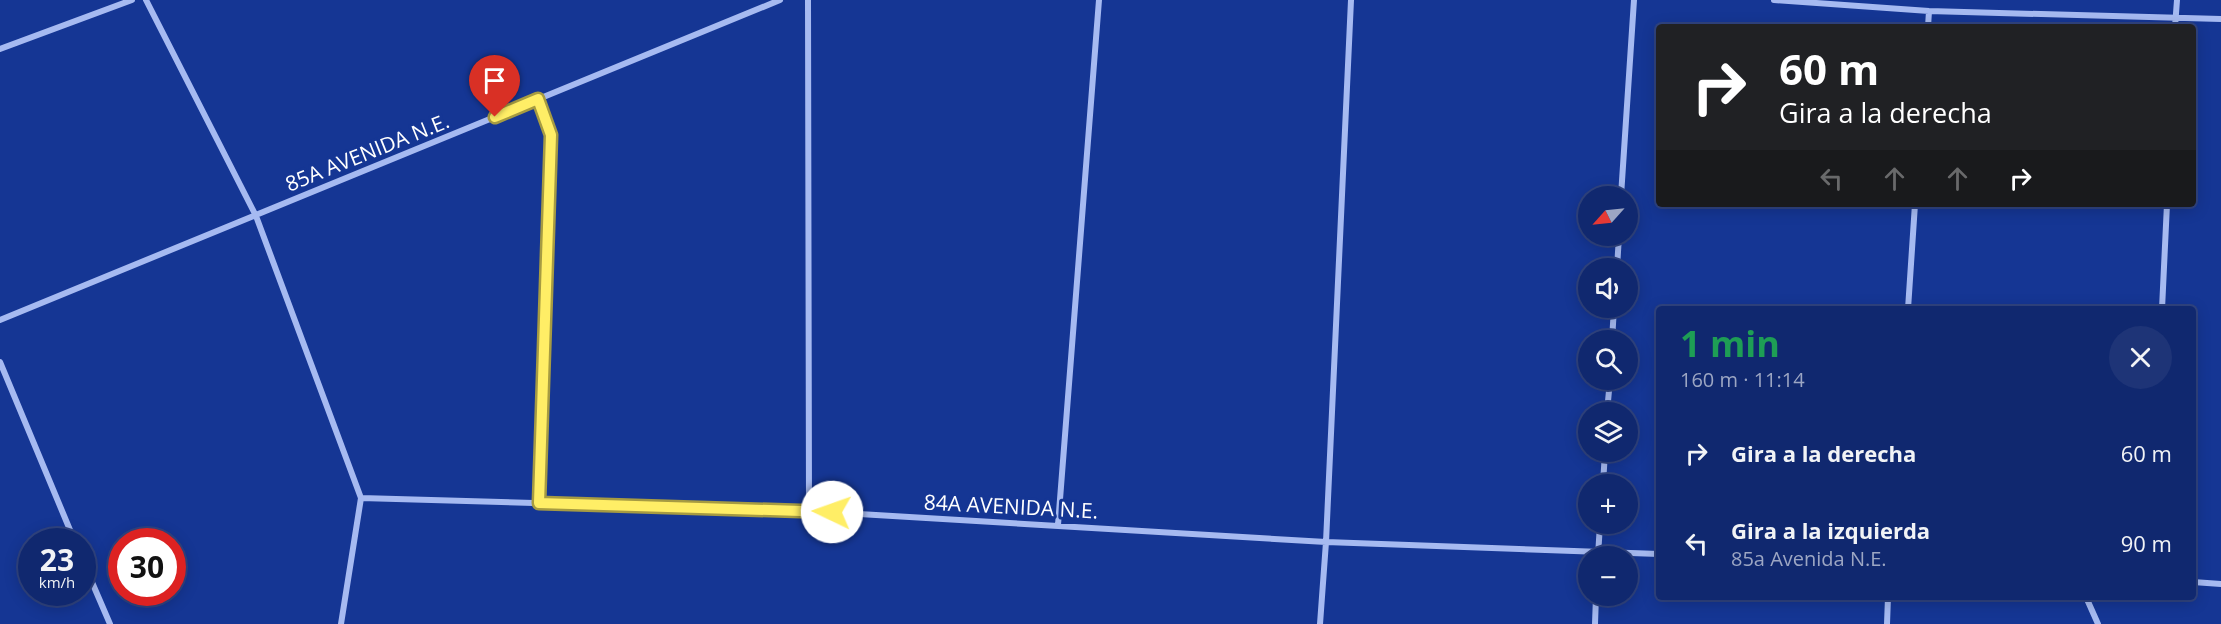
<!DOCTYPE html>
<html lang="es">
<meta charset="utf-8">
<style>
:root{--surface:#10286f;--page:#1e3477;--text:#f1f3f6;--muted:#9ca6c3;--line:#304482}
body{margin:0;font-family:"Open Sans",sans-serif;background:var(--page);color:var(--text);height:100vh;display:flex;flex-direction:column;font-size:22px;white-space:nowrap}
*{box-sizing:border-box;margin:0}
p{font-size:20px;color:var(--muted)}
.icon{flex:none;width:33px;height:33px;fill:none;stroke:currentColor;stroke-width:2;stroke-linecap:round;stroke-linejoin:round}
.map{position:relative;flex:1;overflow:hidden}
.panel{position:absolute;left:1656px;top:306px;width:540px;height:294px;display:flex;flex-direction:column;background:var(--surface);border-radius:6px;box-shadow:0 3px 15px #0003,0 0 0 2px var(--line)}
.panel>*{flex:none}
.hud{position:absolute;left:1656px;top:24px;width:540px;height:183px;border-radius:6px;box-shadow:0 3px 15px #0003,0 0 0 2px var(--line);background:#202124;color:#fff;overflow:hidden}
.needle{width:39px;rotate:243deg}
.fabs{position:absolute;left:1578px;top:186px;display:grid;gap:12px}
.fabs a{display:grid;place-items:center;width:60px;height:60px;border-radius:50%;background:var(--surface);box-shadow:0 3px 15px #0003,0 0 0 2px var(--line);font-size:30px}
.speed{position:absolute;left:18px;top:528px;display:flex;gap:12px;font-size:30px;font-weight:700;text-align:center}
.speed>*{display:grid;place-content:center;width:78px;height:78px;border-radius:50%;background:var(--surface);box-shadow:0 3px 15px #0003,0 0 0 2px var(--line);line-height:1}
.speed small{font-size:15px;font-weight:400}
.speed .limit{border:9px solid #d22;background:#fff;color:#111}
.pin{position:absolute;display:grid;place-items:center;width:51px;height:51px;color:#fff;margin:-62px -26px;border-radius:50% 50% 50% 0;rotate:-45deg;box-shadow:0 0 6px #0007}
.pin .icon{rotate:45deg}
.me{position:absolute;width:66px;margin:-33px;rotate:273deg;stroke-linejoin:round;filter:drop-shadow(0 0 4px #0008)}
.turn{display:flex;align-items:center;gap:21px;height:126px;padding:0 24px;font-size:27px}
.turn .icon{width:78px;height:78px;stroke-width:2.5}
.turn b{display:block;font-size:42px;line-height:51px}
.lanes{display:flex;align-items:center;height:57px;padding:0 24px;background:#0003;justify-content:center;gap:30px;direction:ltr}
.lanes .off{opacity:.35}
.round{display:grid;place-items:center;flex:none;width:63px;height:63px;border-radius:32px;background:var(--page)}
.overview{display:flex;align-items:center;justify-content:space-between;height:102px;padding:0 24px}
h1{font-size:36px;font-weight:700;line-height:45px;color:#1e9e55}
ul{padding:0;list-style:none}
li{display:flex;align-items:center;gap:18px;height:90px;padding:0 24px}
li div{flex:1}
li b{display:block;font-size:22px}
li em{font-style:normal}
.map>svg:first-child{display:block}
</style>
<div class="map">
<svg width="2221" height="624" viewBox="0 0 2221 624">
<rect width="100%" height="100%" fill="#153694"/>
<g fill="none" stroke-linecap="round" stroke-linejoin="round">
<!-- street -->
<path stroke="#a6baf1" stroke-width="6" d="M146 0 256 216 361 498 341 624
M808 0 809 511
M1774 0 1929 11 2221 19
M1928 27 1929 11
M2175 27 2177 0
M0 49 132 0
M538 99 551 135 539 503
M1621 196 1634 0
M1617 268 1619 236
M1908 309 1915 204
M2162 309 2167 204
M0 320 780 0
M1612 340 1614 308
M0 362 75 542
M1607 412 1610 380
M1603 484 1605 452
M361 498 809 511 1326 542 1659 554
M1058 525 1099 0
M1598 556 1600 524
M82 559 110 624
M2193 582 2221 584
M2086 597 2098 624
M1320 624 1326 542 1351 0
M1595 624 1596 596
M1887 624 1888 597"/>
</g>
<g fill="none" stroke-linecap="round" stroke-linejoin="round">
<!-- route casing -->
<g stroke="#a69b42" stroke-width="15">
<path id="route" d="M495 117 538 99 551 135 539 503 832 512"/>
</g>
<!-- route -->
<use href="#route" stroke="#fe6" stroke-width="10"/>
</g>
<g text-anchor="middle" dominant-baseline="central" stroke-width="6" stroke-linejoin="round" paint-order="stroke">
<!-- street labels -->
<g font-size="21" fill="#fff" stroke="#153694">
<text transform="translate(367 152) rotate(-22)">85A AVENIDA N.E.</text>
<text transform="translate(1011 506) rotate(3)">84A AVENIDA N.E.</text>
</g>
</g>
</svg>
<div class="fabs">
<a><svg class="needle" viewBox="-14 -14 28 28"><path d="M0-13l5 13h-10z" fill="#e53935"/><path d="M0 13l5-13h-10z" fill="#9ca6c3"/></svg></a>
<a><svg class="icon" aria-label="sound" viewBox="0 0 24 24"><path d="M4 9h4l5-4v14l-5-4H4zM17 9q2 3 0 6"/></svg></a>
<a><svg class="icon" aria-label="search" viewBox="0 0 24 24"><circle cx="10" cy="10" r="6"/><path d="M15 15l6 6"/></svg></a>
<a><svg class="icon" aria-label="layers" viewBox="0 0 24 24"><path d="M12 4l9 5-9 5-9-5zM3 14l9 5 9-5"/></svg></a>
<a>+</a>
<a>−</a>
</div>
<div class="speed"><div>23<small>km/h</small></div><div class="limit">30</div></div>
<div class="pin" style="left:495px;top:117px;background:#d93025"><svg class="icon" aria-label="arrive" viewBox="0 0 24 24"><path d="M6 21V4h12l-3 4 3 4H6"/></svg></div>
<svg class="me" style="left:832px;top:512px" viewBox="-20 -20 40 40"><circle r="19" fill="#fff"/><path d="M0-13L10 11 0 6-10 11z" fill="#fe6"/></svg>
<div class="hud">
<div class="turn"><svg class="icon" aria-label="right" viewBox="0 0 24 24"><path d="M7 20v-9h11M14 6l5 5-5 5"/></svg><div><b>60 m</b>Gira a la derecha</div></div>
<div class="lanes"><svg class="icon off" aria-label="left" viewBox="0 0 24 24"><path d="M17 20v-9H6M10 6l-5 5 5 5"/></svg><svg class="icon off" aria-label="ahead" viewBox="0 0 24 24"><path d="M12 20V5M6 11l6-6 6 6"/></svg><svg class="icon off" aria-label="ahead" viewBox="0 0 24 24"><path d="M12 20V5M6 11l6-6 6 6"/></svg><svg class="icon" aria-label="right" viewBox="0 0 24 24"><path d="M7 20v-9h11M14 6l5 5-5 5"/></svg></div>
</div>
<section class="panel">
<div class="overview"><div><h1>1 min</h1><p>160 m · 11:14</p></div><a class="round"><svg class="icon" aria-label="close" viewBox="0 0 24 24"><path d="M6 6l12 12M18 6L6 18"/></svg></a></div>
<ul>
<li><svg class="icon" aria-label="right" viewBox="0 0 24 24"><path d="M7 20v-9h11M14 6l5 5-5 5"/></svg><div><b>Gira a la derecha</b></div><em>60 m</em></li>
<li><svg class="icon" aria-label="left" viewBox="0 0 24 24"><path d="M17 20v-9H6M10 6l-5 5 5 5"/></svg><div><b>Gira a la izquierda</b><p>85a Avenida N.E.</p></div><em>90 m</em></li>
</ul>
</section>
</div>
